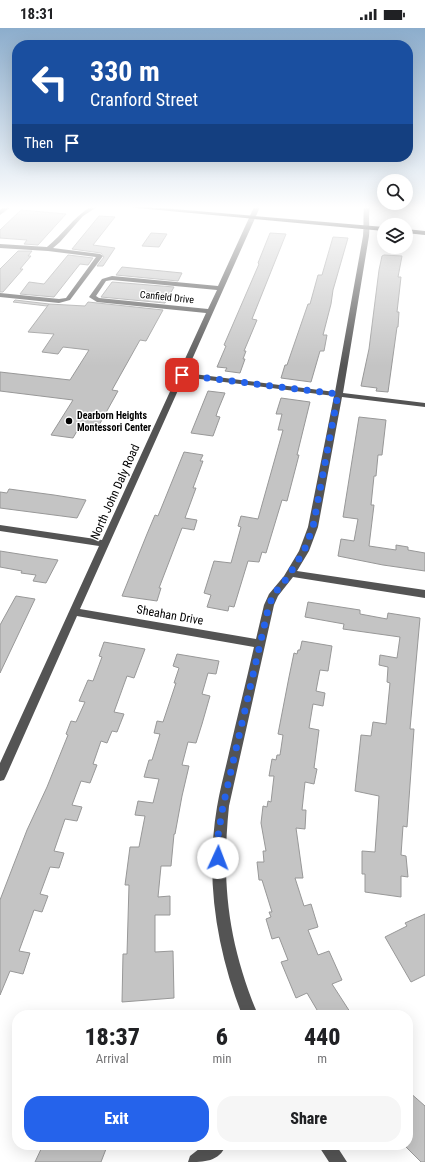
<!DOCTYPE html>
<style>
:root{--surface:#fff;--page:#f6f6f6;--text:#202124;--muted:#757577;--accent:#2563eb}
body{margin:0;font-family:"Roboto Condensed",sans-serif;background:var(--page);color:var(--text);height:100vh;display:flex;flex-direction:column;font-size:15px;white-space:nowrap}
*{box-sizing:border-box;margin:0}
p{font-size:13px;color:var(--muted)}
.icon{flex:none;width:22px;height:22px;fill:none;stroke:currentColor;stroke-width:2;stroke-linecap:round;stroke-linejoin:round}
.map{position:relative;flex:1;overflow:hidden}
.side{position:absolute;left:12px;top:982px;width:401px;height:140px;display:flex;flex-direction:column;background:var(--surface);border-radius:16px;box-shadow:0 4px 16px #0002}
.side>*{flex:none}
.hud{position:absolute;left:12px;top:12px;width:401px;height:122px;border-radius:16px;box-shadow:0 4px 16px #0002;background:#1a4fa0;color:#fff;overflow:hidden}
.controls{position:absolute;left:377px;top:146px;display:grid;gap:8px}
.controls a{display:grid;place-items:center;width:36px;height:36px;border-radius:50%;background:var(--surface);box-shadow:0 4px 16px #0002;font-size:20px}
.pin{position:absolute;display:grid;place-items:center;width:34px;height:34px;color:#fff;margin:-17px;border-radius:8px;box-shadow:0 2px 6px #0006}
.me{position:absolute;width:44px;margin:-22px;rotate:2deg;stroke-linejoin:round;filter:drop-shadow(0 0 3px #0008)}
.turn{display:flex;align-items:center;gap:14px;height:84px;padding:0 12px;font-size:18px}
.turn .icon{width:52px;height:52px;stroke-width:2.5}
.turn b{display:block;font-size:28px;line-height:34px}
.then{display:flex;align-items:center;height:38px;padding:0 12px;background:#0003;gap:8px;font-size:15px}
.eta{display:flex;justify-content:space-evenly;align-items:center;height:68px;text-align:center}
.eta b{font-size:24px;font-weight:800;line-height:28px}
.action{display:flex;gap:8px;margin-top:auto;padding:8px 12px}
.action a{flex:1;height:46px;border-radius:16px;background:var(--accent);color:#fff;font-size:16px;font-weight:800;line-height:46px;text-align:center}
.action a+a{background:var(--page);color:var(--text)}
.status{display:flex;justify-content:space-between;align-items:center;height:28px;padding:0 20px;background:var(--surface);direction:ltr}
.status svg{height:11px;fill:currentColor}
.map>svg:first-child{display:block}
</style>
<div class="status"><b>18:31</b><svg viewBox="0 0 49 12"><path d="M0 12V9h3v3zM5 12V6h3v6zM10 12V3h3v9zM15 12V0h3v12zM26 1h20v11H26zM47 4h2v5h-2z"/></svg></div>
<div class="map">
<svg width="425" height="1134" viewBox="0 0 425 1134">
<rect width="100%" height="100%" fill="#fff"/>
<!-- building -->
<path fill="#c4c4c4" stroke="#989898" d="M21 182 66 186 38 217 24 216 27 212 0 210V202Z
M99 188 115 189 93 217 115 220 103 238H97L104 229 101 225 72 221Z
M151 205 167 206 159 219 142 218Z
M270 205 286 206 252 291 257 292 244 323H246L243 331H245L240 345 225 343 227 340 217 339 226 318 224 317 259 236 258 235Z
M333 209 348 210 333 262 331 276 323 307H327L324 323H320L311 354 281 350 285 337H287L308 276H310L318 247H322Z
M18 223H32L28 228H31L20 241H23L3 264H0V241Z
M68 227 93 230 88 237 80 236 54 269 20 266 29 254 44 256Z
M384 227 402 228 398 249H401L397 284H399L398 299H397L388 364 376 363 377 360 361 358 369 321 379 242 382 228Z
M122 239 182 245 178 253 116 247Z
M112 254 174 259 165 275 101 269Z
M15 272 49 276 47 278 13 274Z
M88 274 163 282 146 313 140 312 112 362 118 363 98 399 81 396 73 410 51 407 73 372 0 363V344L70 352 89 322 63 319 58 326 42 324 54 306 28 304 49 276 85 278Z
M208 363 225 365 218 382 216 388 220 389 213 408 191 405Z
M281 370 310 374 297 427H299L287 473 282 472 266 525 262 524 259 534 248 533 234 579 229 578 228 583 207 579 211 567 204 565 214 533 231 535 241 499 238 498 241 488 258 491 283 402H278L282 386H276Z
M359 389 386 392 382 427H378L376 448H374L371 477H374L369 518 396 522V517L408 519V522L425 525V543L383 537 338 528 341 511 354 513 358 491 343 489Z
M184 424 203 427 200 433H203L193 460H196L185 490 197 492 194 502 182 500 159 560H161L157 573 122 568 147 506 155 487 158 488Z
M9 461 54 467 86 472 77 490 0 480V464L7 465Z
M0 523 38 529 58 532 46 555 33 553 36 547 21 545 22 543 0 539Z
M16 568 35 571 0 645V597Z
M308 574 360 582V586L387 591 388 585 420 590 410 701H414L407 799 403 798 401 827 406 828 408 849 401 848V869L365 864V846H362V823L375 824 379 768 355 763 361 707 371 708 373 694 386 696 390 655 387 654 388 639 379 637 380 627 397 630 400 609 343 601 344 596 305 589Z
M302 613 332 618 328 643 320 642 316 663 325 665 323 678 313 676 309 700 319 702 314 740 317 741 314 756 305 754 302 782H306L305 801 296 800 303 850H295L304 878 311 876 318 899 308 902 318 927 329 923 342 952 332 956 352 987H320L307 965 296 970 281 934 288 932 279 909 272 911 266 891 271 889 269 884H272L262 852H259L257 834H264L263 823H266L261 795 263 778 267 779 268 773 271 774 274 748H269L272 731 276 732 277 727H280L283 707 278 706 289 649 294 625 297 626 298 622H300Z
M104 614 145 621 134 650 127 648 114 684 124 686 117 704 112 703 107 715 101 713 93 736 97 737 90 755 81 753 72 777 82 779 77 793 65 791 54 823 64 825 59 840 50 839 40 866 48 868 42 884 34 882 19 923 30 925 23 946 10 943 0 967V872L27 802 47 759 68 707 66 706 71 693 76 694 85 674 79 673 88 652 93 653 102 629 99 628Z
M177 626 219 633 216 646 208 645 202 666 210 668 202 696 196 715 188 714 182 737 189 738 182 768 175 806H174L171 838H161L158 869 170 868V887H155V924L173 923 174 970 122 974 123 926H127L129 857H125L130 819H139L145 788 135 787 138 773 153 775 159 751 144 749 149 732H152L160 706 154 705 157 693 163 694 176 655H174L179 640 173 638Z
M425 886V947L411 954 385 909 407 898 405 895Z
M408 1063 425 1078V1134H421L404 1117H408Z
M43 1117H99L106 1121 101 1134H35Z"/>
<g fill="none" stroke-linecap="round" stroke-linejoin="round">
<!-- minor -->
<path fill="#545454" fill-rule="evenodd" d="M4 179H11L0 187V182Z
M90 179H97L83 188 60 214 53 220 100 226 103 228 70 272 59 275 0 269V265L59 271 66 270 96 229 48 223 0 220V216L47 219C62 207 73 190 90 179Z
M254 179H260L186 345 335 364 363 208C364 198 363 189 364 179H370C368 189 370 198 369 208L343 365 425 375V379L342 369 318 499 309 523 297 543 425 562V570L293 549 278 568 274 577 229 778C221 855 228 915 258 987H242C216 920 205 850 217 779 220 761 225 743 229 725 237 690 246 654 254 619L77 588 6 748 4 752 0 753V735L99 518 0 503V497L102 512 206 285 97 274 89 269 102 251 112 248 218 258ZM112 252 217 262 208 281 99 270 96 268 106 253ZM184 349 334 368 308 499 299 523 284 548 269 566 264 577 256 611 80 581Z
M204 1117H226C219 1134 204 1134 188 1134L190 1128Z
M318 1117H336L347 1134H329Z"/>
<!-- major -->
<path fill="#000" fill-rule="evenodd" d="M126 179H150L384 199V203Z
M406 201 425 203V207L406 205Z"/>
</g>
<!-- sky -->
<linearGradient id="sky" x2="0" y2="1"><stop stop-color="#8cadcc"/><stop offset="0.53" stop-color="#fff"/><stop offset="1" stop-color="#fff" stop-opacity="0"/></linearGradient>
<rect width="425" height="338" fill="url(#sky)"/>
<g fill="none" stroke-linecap="round" stroke-linejoin="round">
<!-- route -->
<path stroke="#2563eb" stroke-width="7" stroke-dasharray="0 12.6" d="M182 347 338 366 313 499 304 523 287 550 274 566 269 577 223 778 218 808V830"/>
</g>
<!-- markers -->
<circle fill="#000" stroke="#fff" stroke-width="1.5" cx="69" cy="393" r="4"/>
<g text-anchor="middle" dominant-baseline="central" stroke-width="3" stroke-linejoin="round" paint-order="stroke">
<!-- far-street labels -->
<g font-size="10" fill="#000" stroke="#fff">
<text transform="translate(167 269) rotate(6)">Canfield Drive</text>
</g>
<!-- far-poi labels -->
<g font-size="10" font-weight="bold" fill="#000" stroke="#fff" text-anchor="start">
<text x="77" y="387">Dearborn Heights<tspan x="77" dy="12">Montessori Center</tspan></text>
</g>
<!-- street labels -->
<g font-size="12" fill="#000" stroke="#fff">
<text transform="translate(115 464) rotate(-66)">North John Daly Road</text>
<text transform="translate(170 587) rotate(10)">Sheahan Drive</text>
</g>
</g>
</svg>
<div class="controls">
<a><svg class="icon" aria-label="search" viewBox="0 0 24 24"><circle cx="10" cy="10" r="6"/><path d="M15 15l6 6"/></svg></a>
<a><svg class="icon" aria-label="layers" viewBox="0 0 24 24"><path d="M12 4l9 5-9 5-9-5zM3 14l9 5 9-5"/></svg></a>
</div>
<div class="pin" style="left:182px;top:347px;background:#d93025"><svg class="icon" aria-label="arrive" viewBox="0 0 24 24"><path d="M6 21V4h12l-3 4 3 4H6"/></svg></div>
<svg class="me" style="left:218px;top:830px" viewBox="-20 -20 40 40"><circle r="19" fill="#fff"/><path d="M0-13L10 11 0 6-10 11z" fill="#2563eb"/></svg>
<div class="hud">
<div class="turn"><svg class="icon" aria-label="left" viewBox="0 0 24 24"><path d="M17 20v-9H6M10 6l-5 5 5 5"/></svg><div><b>330 m</b>Cranford Street</div></div>
<div class="then">Then<svg class="icon" aria-label="arrive" viewBox="0 0 24 24"><path d="M6 21V4h12l-3 4 3 4H6"/></svg></div>
</div>
<section class="side">
<div class="eta">
<div><b>18:37</b><p>Arrival</p></div>
<div><b>6</b><p>min</p></div>
<div><b>440</b><p>m</p></div>
</div>
<div class="action"><a>Exit</a><a>Share</a></div>
</section>
</div>
